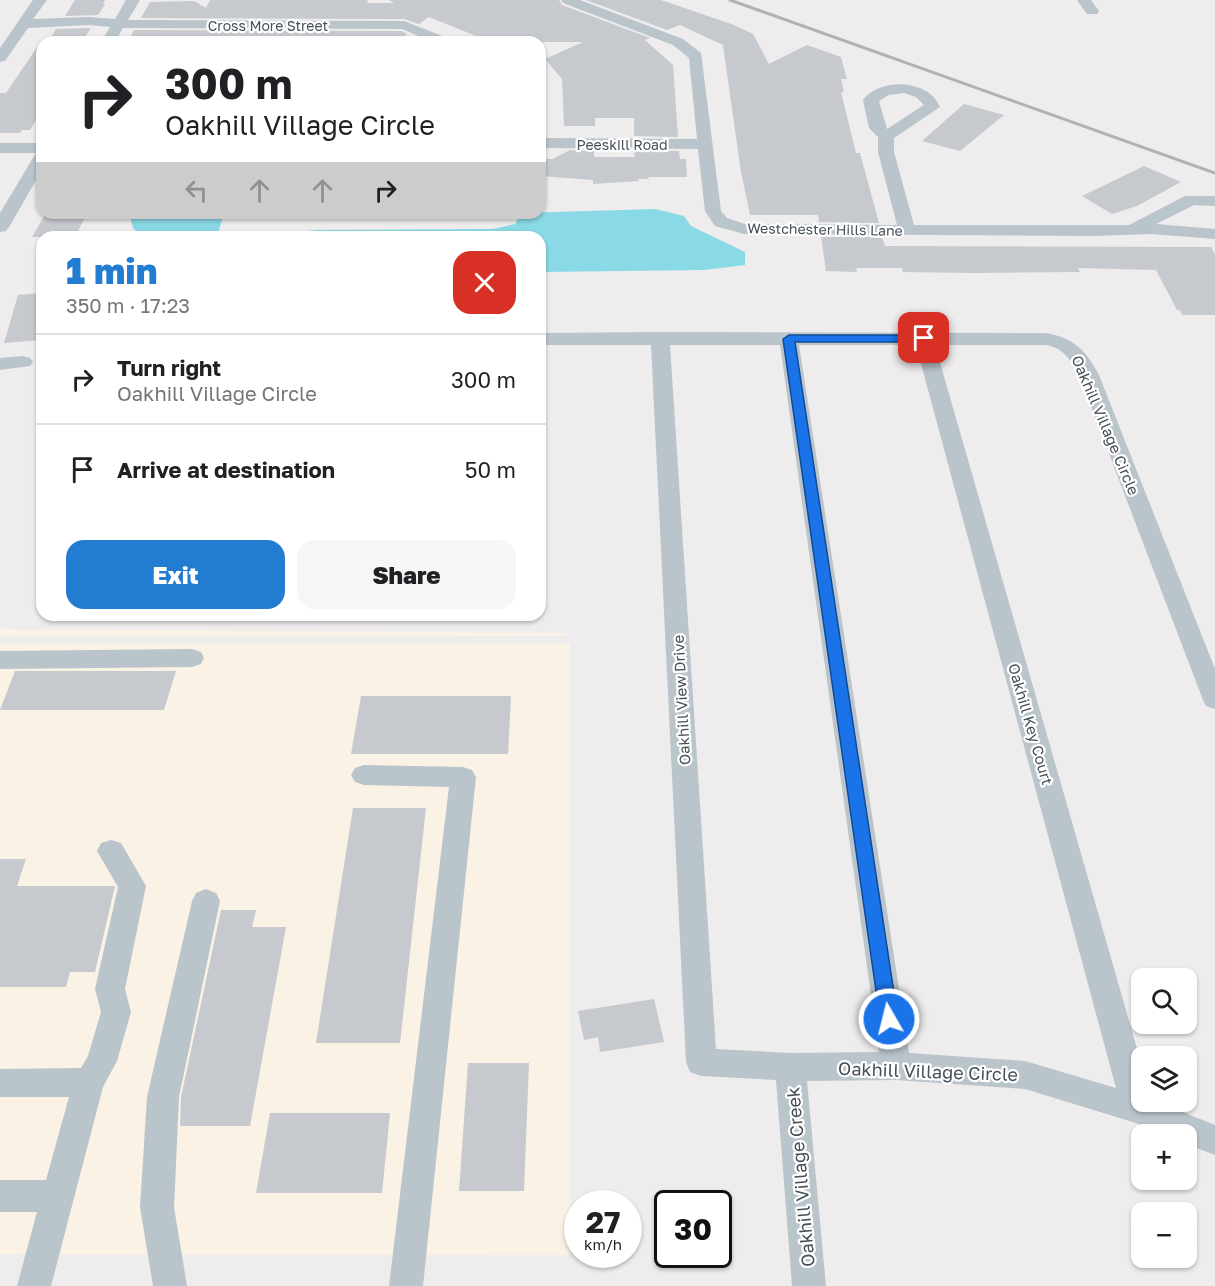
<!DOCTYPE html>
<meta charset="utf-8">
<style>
:root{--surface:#fff;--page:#f6f6f6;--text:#202124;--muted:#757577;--line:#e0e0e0;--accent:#227cd2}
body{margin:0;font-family:"Golos Text",sans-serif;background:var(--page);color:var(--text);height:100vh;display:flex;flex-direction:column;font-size:22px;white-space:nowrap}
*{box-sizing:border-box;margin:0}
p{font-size:20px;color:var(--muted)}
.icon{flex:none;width:33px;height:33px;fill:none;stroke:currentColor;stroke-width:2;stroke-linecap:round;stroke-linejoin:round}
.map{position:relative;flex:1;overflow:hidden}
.side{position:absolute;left:36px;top:231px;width:510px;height:390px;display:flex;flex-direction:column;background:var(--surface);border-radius:18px;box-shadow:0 2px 4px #0004}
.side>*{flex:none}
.top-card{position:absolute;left:36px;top:36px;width:510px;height:183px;border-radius:18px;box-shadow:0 2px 4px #0004;background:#fff;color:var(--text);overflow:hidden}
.buttons{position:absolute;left:1131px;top:968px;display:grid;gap:12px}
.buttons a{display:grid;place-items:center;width:66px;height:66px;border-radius:12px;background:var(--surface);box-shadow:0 2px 4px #0004;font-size:30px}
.speed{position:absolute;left:564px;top:1190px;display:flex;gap:12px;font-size:30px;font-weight:700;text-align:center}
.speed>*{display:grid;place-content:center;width:78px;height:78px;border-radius:50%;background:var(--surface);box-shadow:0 2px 4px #0004;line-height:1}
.speed small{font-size:15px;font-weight:400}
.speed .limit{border:3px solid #111;border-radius:9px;background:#fff;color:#111}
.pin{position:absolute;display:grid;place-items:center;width:51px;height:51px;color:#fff;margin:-26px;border-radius:12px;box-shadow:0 3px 9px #0006}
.me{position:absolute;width:66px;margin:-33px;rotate:352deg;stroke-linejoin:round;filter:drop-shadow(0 0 4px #0008)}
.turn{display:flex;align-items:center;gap:21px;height:126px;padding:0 30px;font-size:27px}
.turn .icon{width:78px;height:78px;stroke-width:2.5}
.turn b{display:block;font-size:42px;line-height:51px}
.lanes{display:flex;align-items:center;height:57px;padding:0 30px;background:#0003;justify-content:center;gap:30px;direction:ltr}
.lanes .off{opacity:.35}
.round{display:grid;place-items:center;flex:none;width:63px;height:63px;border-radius:18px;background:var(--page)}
.head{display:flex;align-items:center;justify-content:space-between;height:102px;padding:0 30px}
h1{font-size:36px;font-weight:800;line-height:45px;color:var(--accent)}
.primary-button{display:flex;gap:12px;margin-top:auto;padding:12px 30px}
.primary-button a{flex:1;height:69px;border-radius:18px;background:var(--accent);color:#fff;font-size:24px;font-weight:800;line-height:69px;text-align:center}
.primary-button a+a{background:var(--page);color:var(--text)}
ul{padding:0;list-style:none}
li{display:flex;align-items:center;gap:18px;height:90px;padding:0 30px;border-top:2px solid var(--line)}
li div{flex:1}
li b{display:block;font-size:22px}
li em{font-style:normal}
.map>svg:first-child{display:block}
</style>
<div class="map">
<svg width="1215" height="1286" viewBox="0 0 1215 1286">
<rect width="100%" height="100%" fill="#eeecec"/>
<!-- commercial -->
<path fill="#faf2e4" d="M0 629 566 633V636L0 637Z
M0 644H570V1255L0 1254Z"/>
<!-- water -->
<path fill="#8ad9e6" d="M655 209 684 216 691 226 745 252V265L704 270 540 272V237H270L271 234 318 230 493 229 515 224 521 213Z
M129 213H224L217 237H141L133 228Z"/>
<!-- building -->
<path fill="#c6c9ce" d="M75 0H105L103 4H105L98 15 65 16Z
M210 0H368L367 3H394L389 0H559L562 5 650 38 645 40 673 65 678 137 634 136V118H595V126H564L562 79 545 59 583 42H491L429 17 419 24 404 19 141 18 150 2 194 1 206 8Z
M586 0H661L734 25 753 34 769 64 807 45 841 57 847 79H841L844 92H841L856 153H860L879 223 819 222 818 215H750L741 172 723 45 680 25 667 30Z
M91 28 83 40 48 42 56 29Z
M134 30 402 31 407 34 397 42H128Z
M42 40V110L30 130H22L20 133H0V93H6Z
M964 104 1004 115 960 151 922 141Z
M570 150 594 151V157H635L634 151H679L680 159H686L687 177H648L649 179H638L639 181 593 184V180L540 176V159H553Z
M1144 166 1181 182 1137 206 1112 214 1082 196Z
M46 213H87L75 237H32Z
M821 237H882L885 246 1211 247 1215 254V315H1182L1180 310H1177L1156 270 1078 268 1080 272 975 273 903 272 902 268H856L857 272 826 271Z
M42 293V340L4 343 18 295Z
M15 671H176L164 710H0Z
M361 696H511L508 754H351Z
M353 808H426L400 1043H316Z
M0 859H26L17 886H115L95 972H70L66 987H0Z
M221 910H256L252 927H286L250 1126H180L181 1097Z
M654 999 664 1042 600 1052 598 1037 584 1040 578 1011Z
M468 1063H529L524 1191H459Z
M270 1113H390L382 1193H256Z"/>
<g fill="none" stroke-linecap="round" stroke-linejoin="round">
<!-- minor -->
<path fill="#bac4cb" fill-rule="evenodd" d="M33 0H47L33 19 88 17 115 19 126 0H140L128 20 404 21 450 39 452 42H433L402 29 123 28 115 42H101L110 27 88 25 28 28 5 61 0 62V48Z
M561 0H580L683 39 701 53 721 211 727 218 745 224 897 225 878 152V137L869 128 863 100C880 77 929 79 940 107L894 138V152L914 225H1129L1185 196H1215V206L1194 205 1156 224 1215 229V239L1152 234 1094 236 744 234 715 226 705 211 698 149 540 148V138L697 139 689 58 673 45 563 3ZM904 93 916 97 924 105 887 129 879 101 889 95Z
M1077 0H1091L1099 11 1097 14H1087Z
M0 143H42V170L9 227 6 231 0 232V213L36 153H0Z
M660 332 1045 333C1073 337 1086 350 1099 375L1215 669V709L1206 706 1203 700 1079 375C1071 360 1063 347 1045 345H935L1142 1066V1101H1155L1215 1125V1155L1186 1144V1134H1162L1136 1123 1025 1089 896 1080 807 1081 826 1286H792L776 1080 701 1076 690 1072 686 1062 651 345H540V333ZM670 345H780L879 1052 790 1053 716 1049ZM799 345H916L1116 1088 1025 1061 909 1053Z
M23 356 30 358 33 362 30 366 0 370V358Z
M192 649 201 652 204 658 201 664 192 667 0 669V651Z
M364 765 463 767 472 770 476 777 423 1286H389L449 787 364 785 355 782 351 775 355 768Z
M111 840 121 843 146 886 125 989 131 1012 117 1061 103 1087 51 1286H17L37 1212H0V1180H46L69 1097H0V1069L81 1068 88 1056 101 1012 95 989 118 887 97 851 101 843Z
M206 889 216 893 220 901 179 1097 174 1207 187 1286H153L140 1207 147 1097 192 901 196 893Z"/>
<!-- rail -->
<path stroke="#aeb2b6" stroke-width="3" d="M730 0 1215 173"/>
</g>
<!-- route -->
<path fill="#1a73e8" stroke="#114b97" stroke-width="1.5" d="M789 335H924L929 338 924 342H795L898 1019 895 1024 889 1026 883 1024 880 1019 783 339Z"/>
<g text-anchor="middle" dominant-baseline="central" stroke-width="4.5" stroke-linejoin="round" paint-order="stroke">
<!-- far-street labels -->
<g font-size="14" fill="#455058" stroke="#fff">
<text x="268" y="25">Cross More Street</text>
<text x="622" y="144">Peeskill Road</text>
<text transform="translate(825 229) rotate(1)">Westchester Hills Lane</text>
</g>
<!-- street labels -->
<g font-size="15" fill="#455058" stroke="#fff">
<text transform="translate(1106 425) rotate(67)">Oakhill Village Circle</text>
<text transform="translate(681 700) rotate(-93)">Oakhill View Drive</text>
<text transform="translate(1031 724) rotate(74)">Oakhill Key Court</text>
</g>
<!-- near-street labels -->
<g font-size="18" fill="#455058" stroke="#fff">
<text transform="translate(928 1071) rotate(2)">Oakhill Village Circle</text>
<text transform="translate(800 1177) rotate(-95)">Oakhill Village Creek</text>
</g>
</g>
</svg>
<div class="buttons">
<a><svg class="icon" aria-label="search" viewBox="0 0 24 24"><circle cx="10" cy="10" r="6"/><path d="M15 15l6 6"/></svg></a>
<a><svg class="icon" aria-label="layers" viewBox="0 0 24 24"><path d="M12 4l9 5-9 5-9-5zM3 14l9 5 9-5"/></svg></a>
<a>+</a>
<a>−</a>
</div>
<div class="speed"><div>27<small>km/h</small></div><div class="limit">30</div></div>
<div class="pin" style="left:924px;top:338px;background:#d93025"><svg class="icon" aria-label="arrive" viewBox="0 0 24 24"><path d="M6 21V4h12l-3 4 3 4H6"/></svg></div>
<svg class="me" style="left:889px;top:1019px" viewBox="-20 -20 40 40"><circle r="17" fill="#1a73e8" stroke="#fff" stroke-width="3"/><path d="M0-11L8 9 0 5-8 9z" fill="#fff"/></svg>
<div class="top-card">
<div class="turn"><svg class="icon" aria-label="right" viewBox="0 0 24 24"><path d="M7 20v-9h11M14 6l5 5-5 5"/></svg><div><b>300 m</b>Oakhill Village Circle</div></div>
<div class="lanes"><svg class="icon off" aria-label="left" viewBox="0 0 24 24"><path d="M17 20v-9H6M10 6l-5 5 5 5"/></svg><svg class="icon off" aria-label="ahead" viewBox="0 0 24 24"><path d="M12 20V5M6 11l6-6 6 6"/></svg><svg class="icon off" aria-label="ahead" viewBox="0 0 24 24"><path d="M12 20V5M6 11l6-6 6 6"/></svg><svg class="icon" aria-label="right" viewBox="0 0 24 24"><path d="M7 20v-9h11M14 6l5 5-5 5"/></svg></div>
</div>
<section class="side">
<div class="head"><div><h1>1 min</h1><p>350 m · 17:23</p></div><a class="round" style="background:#d93025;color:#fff"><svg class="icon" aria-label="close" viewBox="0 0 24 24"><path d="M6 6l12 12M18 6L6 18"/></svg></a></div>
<ul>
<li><svg class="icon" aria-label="right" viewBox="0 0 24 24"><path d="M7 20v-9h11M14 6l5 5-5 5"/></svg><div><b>Turn right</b><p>Oakhill Village Circle</p></div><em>300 m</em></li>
<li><svg class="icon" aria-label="arrive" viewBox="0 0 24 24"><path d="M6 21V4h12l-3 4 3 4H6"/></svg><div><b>Arrive at destination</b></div><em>50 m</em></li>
</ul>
<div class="primary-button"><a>Exit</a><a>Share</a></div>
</section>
</div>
